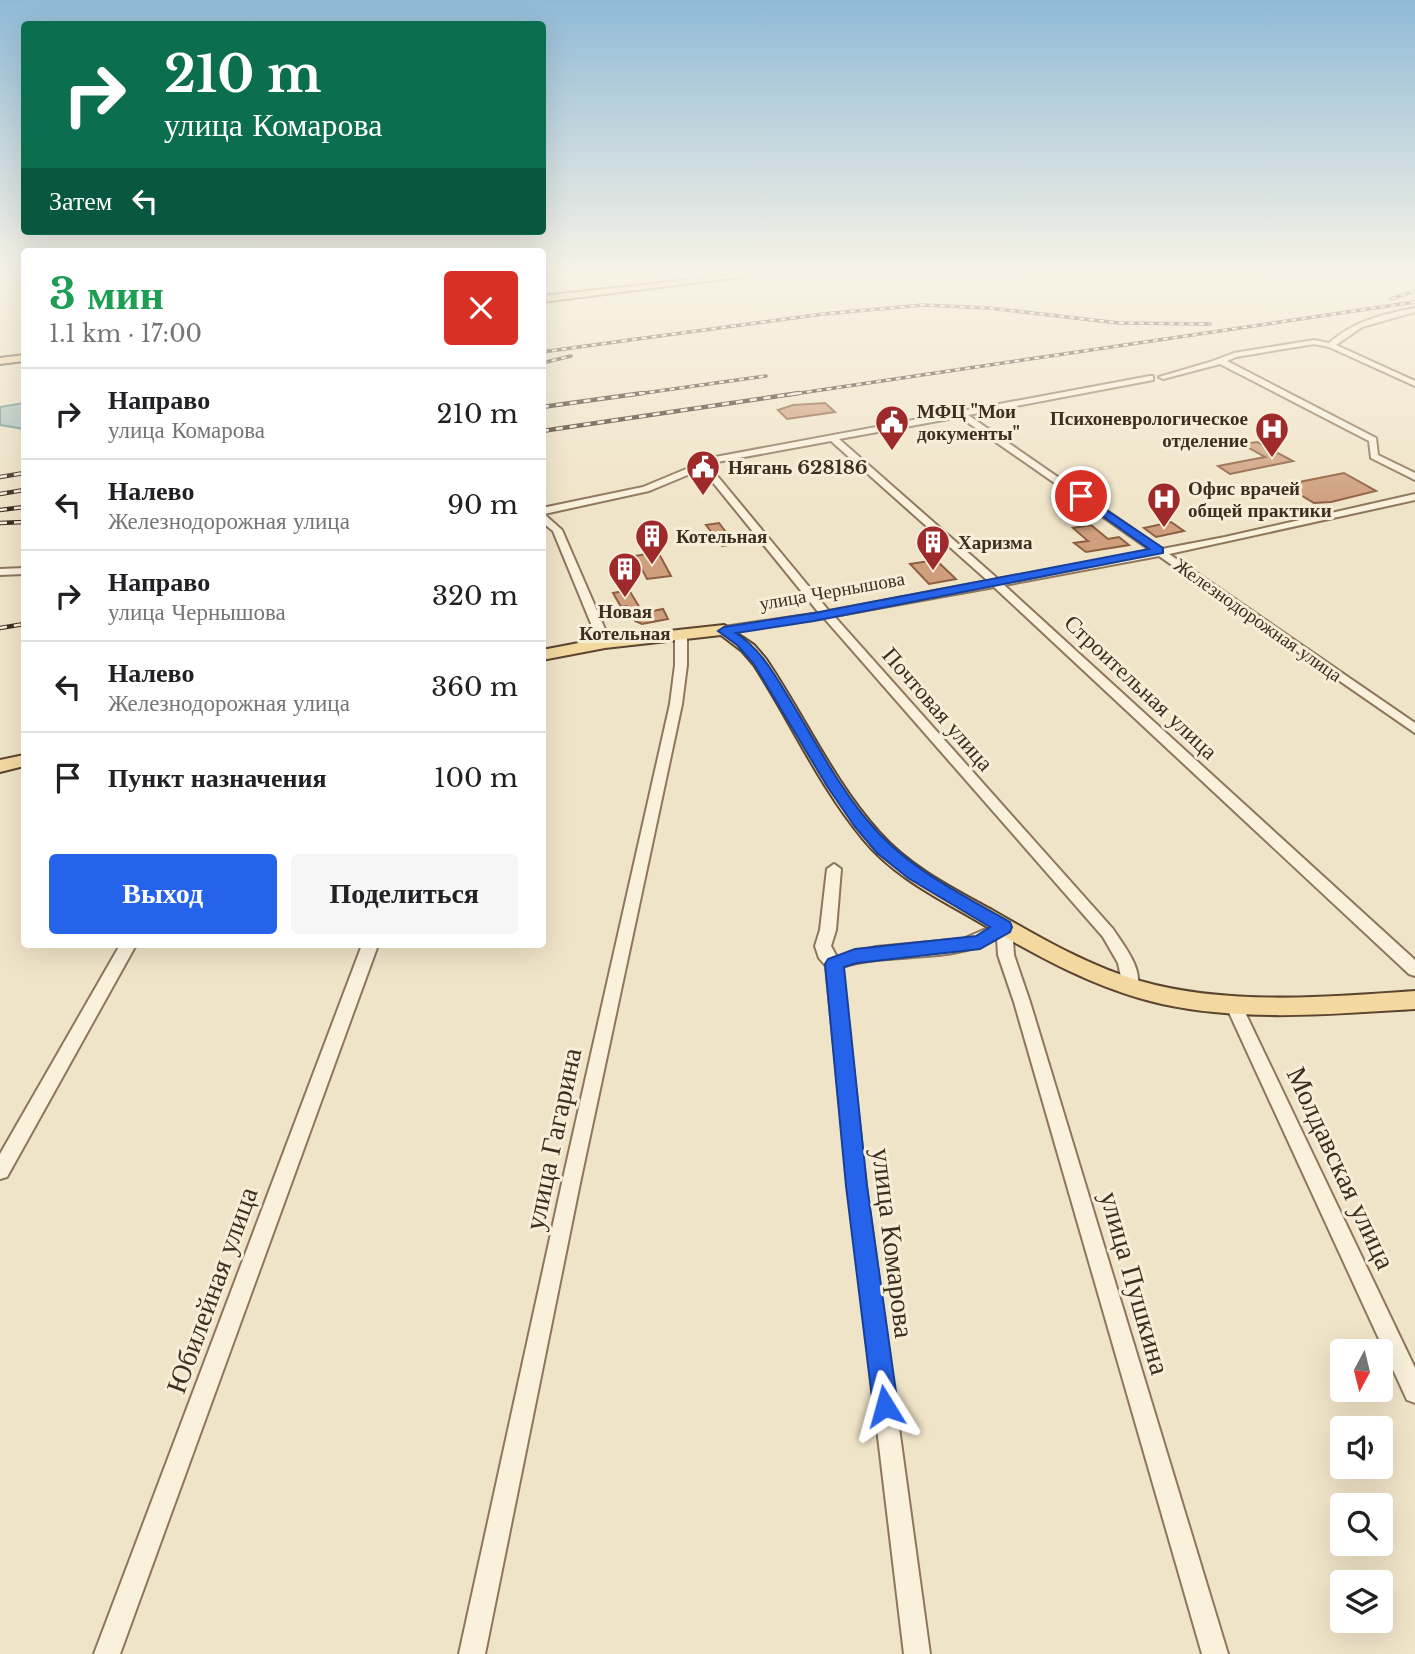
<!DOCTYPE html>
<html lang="ru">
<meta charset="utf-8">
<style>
:root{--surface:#fff;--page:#f6f6f6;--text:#202124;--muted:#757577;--line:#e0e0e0;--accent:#2563eb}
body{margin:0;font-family:"Libre Baskerville",serif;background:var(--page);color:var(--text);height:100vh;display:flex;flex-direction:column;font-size:26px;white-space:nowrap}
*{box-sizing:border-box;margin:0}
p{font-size:23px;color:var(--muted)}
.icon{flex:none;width:38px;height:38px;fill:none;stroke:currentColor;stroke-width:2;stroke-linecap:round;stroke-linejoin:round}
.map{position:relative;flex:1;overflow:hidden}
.sheet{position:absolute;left:21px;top:248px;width:525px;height:700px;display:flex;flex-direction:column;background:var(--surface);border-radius:7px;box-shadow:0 7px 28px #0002}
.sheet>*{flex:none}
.banner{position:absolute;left:21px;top:21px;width:525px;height:214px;border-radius:7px;box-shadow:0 7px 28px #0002;background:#0b6e4f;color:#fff;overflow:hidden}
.needle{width:46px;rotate:187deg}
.buttons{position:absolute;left:1330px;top:1339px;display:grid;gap:14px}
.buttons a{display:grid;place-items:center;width:63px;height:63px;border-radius:7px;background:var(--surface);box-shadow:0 7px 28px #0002;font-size:35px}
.pin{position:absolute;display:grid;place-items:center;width:60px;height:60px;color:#fff;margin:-30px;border:4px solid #fff;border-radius:50%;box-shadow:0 2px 7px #0007}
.me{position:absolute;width:77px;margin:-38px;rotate:352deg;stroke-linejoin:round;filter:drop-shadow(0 0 5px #0008)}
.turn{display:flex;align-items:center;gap:24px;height:147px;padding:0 28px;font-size:32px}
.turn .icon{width:91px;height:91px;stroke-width:2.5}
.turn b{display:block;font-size:49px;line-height:60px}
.then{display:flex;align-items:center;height:66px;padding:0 28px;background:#0003;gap:14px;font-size:26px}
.round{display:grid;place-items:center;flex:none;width:74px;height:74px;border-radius:7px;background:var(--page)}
.overview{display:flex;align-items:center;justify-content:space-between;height:119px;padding:0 28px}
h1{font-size:42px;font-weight:700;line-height:52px;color:#1e9e55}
.button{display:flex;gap:14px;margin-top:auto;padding:14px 28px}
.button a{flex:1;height:80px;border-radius:7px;background:var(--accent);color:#fff;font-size:28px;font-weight:700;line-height:80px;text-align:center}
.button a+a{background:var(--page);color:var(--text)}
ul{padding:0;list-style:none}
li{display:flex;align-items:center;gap:21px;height:91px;padding:0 28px;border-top:2px solid var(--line)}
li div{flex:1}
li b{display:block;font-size:26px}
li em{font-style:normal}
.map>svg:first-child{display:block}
</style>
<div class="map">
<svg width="1415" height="1654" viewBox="0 0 1415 1654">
<rect width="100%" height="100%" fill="#f0e4c8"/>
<!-- water -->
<path fill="#a9c4bc" stroke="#6f938a" stroke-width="2" d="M24 403V429L0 425V407Z"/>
<!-- building -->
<path fill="#cf9f7d" stroke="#8d5f41" stroke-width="2" d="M825 403 835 412 787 419 778 410 793 405Z
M1257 442 1293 461 1230 474 1218 466 1265 457 1242 444Z
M1344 473 1376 491 1331 502 1314 503 1284 485Z
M1171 522 1184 531 1156 537 1144 528Z
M719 523 735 544 722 546 706 525Z
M1091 525 1108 539 1119 537 1129 545 1086 552 1074 543 1088 541 1073 528Z
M658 552 671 576 647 579 635 556Z
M936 560 956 579 929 584 910 564Z
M629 590 643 613 663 609 668 619 642 624 635 621 627 606 621 607 613 593Z"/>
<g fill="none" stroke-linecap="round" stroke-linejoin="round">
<!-- minor casing -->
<g stroke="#8d765c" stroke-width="4">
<path id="minor" d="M681 275H688L696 281 691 282Z
M1415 308V312L1362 327 1336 345 1415 381V386L1329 347 1314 344 1236 357 1227 361 1376 438 1378 455 1415 473V480L1371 458 1369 441 1220 364 1163 379 1159 377 1210 362 1234 353 1314 340 1329 343C1354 321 1384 314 1415 308Z
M1150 376H1153V380L968 415 1162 549 1225 537 1415 494V500L1169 554 1415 723V733L1159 556 1004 585 1415 960V976L1409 974 994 587 834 616 1113 929C1124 946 1145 971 1136 991L1130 993 1124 991 1118 963 1103 937 824 618 720 632V628L724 627 819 613 702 469 649 491 544 514 562 530 611 643 609 645H601L599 643 553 531 542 522V508L643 487 715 457ZM960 417 1152 551 998 579 839 439ZM831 441 988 581 829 611 709 466 717 462Z
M24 568V574L0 575V569Z
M681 632 687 635V665L682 704 580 1183 485 1654H459L562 1183 670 704 675 665V635Z
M834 864 841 869 836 930 831 946 837 957 876 947 963 939 1004 921 1009 923 1012 927 1014 955 1030 1002 1228 1654H1202L1014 1002 998 955 997 938C950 965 892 951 842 967L866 1186 930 1654H904L848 1186 826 966 819 958 815 946 820 930 827 869Z
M120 945H136L7 1177 0 1179V1154Z
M362 945H378L120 1654H94Z
M1234 1000 1240 1001 1242 1006 1415 1368V1403L1407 1400 1226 1006 1228 1001Z"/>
</g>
<!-- major casing -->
<g stroke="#5b4430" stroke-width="4">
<path id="major" d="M732 275H755L542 302V296Z
M24 355V361L0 364V358Z
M724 625 754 645 766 659C804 715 833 781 879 832 910 867 952 888 992 910 1039 937 1088 966 1140 981 1229 1006 1324 997 1415 991V1009C1331 1014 1245 1022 1162 1004 1096 989 1037 956 979 922 938 898 894 877 863 839 819 786 791 722 754 665L742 651 721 635 605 648 542 660V650L605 638Z
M24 755V766L0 772V760Z"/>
</g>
<!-- minor -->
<use href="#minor" fill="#faf1dc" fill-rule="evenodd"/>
<!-- major -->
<use href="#major" fill="#f3d9a0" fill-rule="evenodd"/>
<!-- rail-far1 casing -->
<g stroke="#3d2e20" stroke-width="3.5">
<path id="rail-far1" d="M1391 299 1415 291
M622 341 823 314 923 305 989 308 1119 323 1210 324
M542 352 630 340
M542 363 571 356
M630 395 766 376
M787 395 1415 302"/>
</g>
<!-- rail casing -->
<g stroke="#3d2e20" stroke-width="4.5">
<path id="rail" d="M542 407 643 393
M542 431 799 393
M0 477 24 473
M0 494 24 490
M0 510 24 507
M0 523 24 522
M0 628 24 624"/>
</g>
<!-- rail-far1 -->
<use href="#rail-far1" stroke="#f7eed8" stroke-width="2" stroke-dasharray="5" stroke-linecap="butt"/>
<!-- rail -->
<use href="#rail" stroke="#f7eed8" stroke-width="2.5" stroke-dasharray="7" stroke-linecap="butt"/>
</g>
<!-- sky -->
<linearGradient id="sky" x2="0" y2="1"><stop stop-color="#8fbad6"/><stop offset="0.54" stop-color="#f8f3e6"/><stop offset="1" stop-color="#f8f3e6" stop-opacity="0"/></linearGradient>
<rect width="1415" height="506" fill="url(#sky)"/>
<!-- route -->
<path fill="#2563eb" stroke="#184099" stroke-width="2" d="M1081 493 1163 548V553L814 621 736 633C762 650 776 677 792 703 816 743 838 785 867 820 905 867 959 893 1010 922L1012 927 1010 932 980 949 857 963 844 967 867 1186 898 1406 894 1415 885 1419 876 1415 873 1406 846 1186 825 964 828 959 855 949 976 936 990 927 908 878 877 853 855 827 827 786 754 664 737 645 718 631 724 627 814 613 1149 549 1077 498V494Z"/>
<!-- icons -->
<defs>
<g id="civic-pin" transform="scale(1.75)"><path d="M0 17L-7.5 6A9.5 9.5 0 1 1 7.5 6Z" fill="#9e2a2b" stroke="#f7eed8"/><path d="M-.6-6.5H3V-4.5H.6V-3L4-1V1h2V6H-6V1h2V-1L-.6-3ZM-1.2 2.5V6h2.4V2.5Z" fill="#fff"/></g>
<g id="hospital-pin" transform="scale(1.75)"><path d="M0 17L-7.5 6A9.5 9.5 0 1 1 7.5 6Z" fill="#9e2a2b" stroke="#f7eed8"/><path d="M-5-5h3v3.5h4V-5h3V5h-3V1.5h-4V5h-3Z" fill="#fff"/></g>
<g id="building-pin" transform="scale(1.75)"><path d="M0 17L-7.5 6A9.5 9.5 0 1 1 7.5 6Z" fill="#9e2a2b" stroke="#f7eed8"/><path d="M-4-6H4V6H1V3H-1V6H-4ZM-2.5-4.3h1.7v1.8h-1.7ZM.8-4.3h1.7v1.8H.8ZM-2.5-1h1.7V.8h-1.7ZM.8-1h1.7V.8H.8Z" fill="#fff"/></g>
</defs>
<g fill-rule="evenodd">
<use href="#civic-pin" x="892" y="422"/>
<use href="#hospital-pin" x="1272" y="429"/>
<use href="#civic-pin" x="703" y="467"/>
<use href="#hospital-pin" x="1164" y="499"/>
<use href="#building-pin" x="652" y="536"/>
<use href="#building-pin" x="933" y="542"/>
<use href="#building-pin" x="625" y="569"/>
</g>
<g text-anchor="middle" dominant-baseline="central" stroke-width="6" stroke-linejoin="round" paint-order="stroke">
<!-- far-poi labels -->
<g font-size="19" font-weight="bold" fill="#3d2e20" stroke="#f7eed8" text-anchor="start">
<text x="917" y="411">МФЦ "Мои<tspan x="917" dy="22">документы"</tspan></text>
<text x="1248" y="418" text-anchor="end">Психоневрологическое<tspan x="1248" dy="22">отделение</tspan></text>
<text x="728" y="467">Нягань 628186</text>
<text x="1188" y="488">Офис врачей<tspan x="1188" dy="22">общей практики</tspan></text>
<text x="676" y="536">Котельная</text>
<text x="958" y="542">Харизма</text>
<text x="625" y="611" text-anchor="middle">Новая<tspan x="625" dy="22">Котельная</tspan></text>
</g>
<!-- far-street labels -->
<g font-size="19" fill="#3d2e20" stroke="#f7eed8">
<text transform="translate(832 591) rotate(-10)">улица Чернышова</text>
<text transform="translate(1258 620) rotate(35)">Железнодорожная улица</text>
</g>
<!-- street labels -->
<g font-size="23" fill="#3d2e20" stroke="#f7eed8">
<text transform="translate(1141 687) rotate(43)">Строительная улица</text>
<text transform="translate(938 709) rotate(49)">Почтовая улица</text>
</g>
<!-- near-street labels -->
<g font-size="28" fill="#3d2e20" stroke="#f7eed8">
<text transform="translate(553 1139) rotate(-78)">улица Гагарина</text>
<text transform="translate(1341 1168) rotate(65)">Молдавская улица</text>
<text transform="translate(893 1243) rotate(83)">улица Комарова</text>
<text transform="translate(1135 1283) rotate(74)">улица Пушкина</text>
<text transform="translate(212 1290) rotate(-70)">Юбилейная улица</text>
</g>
</g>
</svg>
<div class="buttons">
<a><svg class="needle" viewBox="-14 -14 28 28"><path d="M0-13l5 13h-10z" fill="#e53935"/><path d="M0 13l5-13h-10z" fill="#757577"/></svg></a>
<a><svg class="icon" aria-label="sound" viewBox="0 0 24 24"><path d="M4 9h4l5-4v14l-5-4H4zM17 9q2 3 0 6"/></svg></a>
<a><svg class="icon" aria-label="search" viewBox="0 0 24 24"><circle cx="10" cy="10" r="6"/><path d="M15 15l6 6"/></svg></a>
<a><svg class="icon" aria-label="layers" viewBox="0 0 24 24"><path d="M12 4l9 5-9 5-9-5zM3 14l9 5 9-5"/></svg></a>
</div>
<div class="pin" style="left:1081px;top:496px;background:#d93025"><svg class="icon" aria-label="arrive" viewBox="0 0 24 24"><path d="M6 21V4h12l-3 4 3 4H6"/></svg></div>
<svg class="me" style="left:885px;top:1406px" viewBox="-20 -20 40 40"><path d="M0-17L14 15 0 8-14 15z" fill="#2563eb" stroke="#fff" stroke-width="4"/></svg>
<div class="banner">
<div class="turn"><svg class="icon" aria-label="right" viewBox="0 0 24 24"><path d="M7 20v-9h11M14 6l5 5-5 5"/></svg><div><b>210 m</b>улица Комарова</div></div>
<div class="then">Затем<svg class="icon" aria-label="left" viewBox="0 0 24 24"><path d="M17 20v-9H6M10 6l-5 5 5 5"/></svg></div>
</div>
<section class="sheet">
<div class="overview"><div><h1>3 мин</h1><p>1.1 km · 17:00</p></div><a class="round" style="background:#d93025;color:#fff"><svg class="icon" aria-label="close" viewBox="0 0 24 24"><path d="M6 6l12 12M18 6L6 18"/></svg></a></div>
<ul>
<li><svg class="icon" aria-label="right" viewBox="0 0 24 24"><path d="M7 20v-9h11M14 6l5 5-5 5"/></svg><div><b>Направо</b><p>улица Комарова</p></div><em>210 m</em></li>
<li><svg class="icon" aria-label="left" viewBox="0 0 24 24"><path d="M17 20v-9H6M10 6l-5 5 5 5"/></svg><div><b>Налево</b><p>Железнодорожная улица</p></div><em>90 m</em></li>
<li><svg class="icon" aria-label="right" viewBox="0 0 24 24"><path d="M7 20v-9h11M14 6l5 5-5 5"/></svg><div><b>Направо</b><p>улица Чернышова</p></div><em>320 m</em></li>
<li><svg class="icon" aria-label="left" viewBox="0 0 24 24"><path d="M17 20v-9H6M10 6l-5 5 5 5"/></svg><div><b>Налево</b><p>Железнодорожная улица</p></div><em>360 m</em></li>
<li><svg class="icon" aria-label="arrive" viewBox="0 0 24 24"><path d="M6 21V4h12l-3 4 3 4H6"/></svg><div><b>Пункт назначения</b></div><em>100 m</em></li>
</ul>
<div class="button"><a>Выход</a><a>Поделиться</a></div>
</section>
</div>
